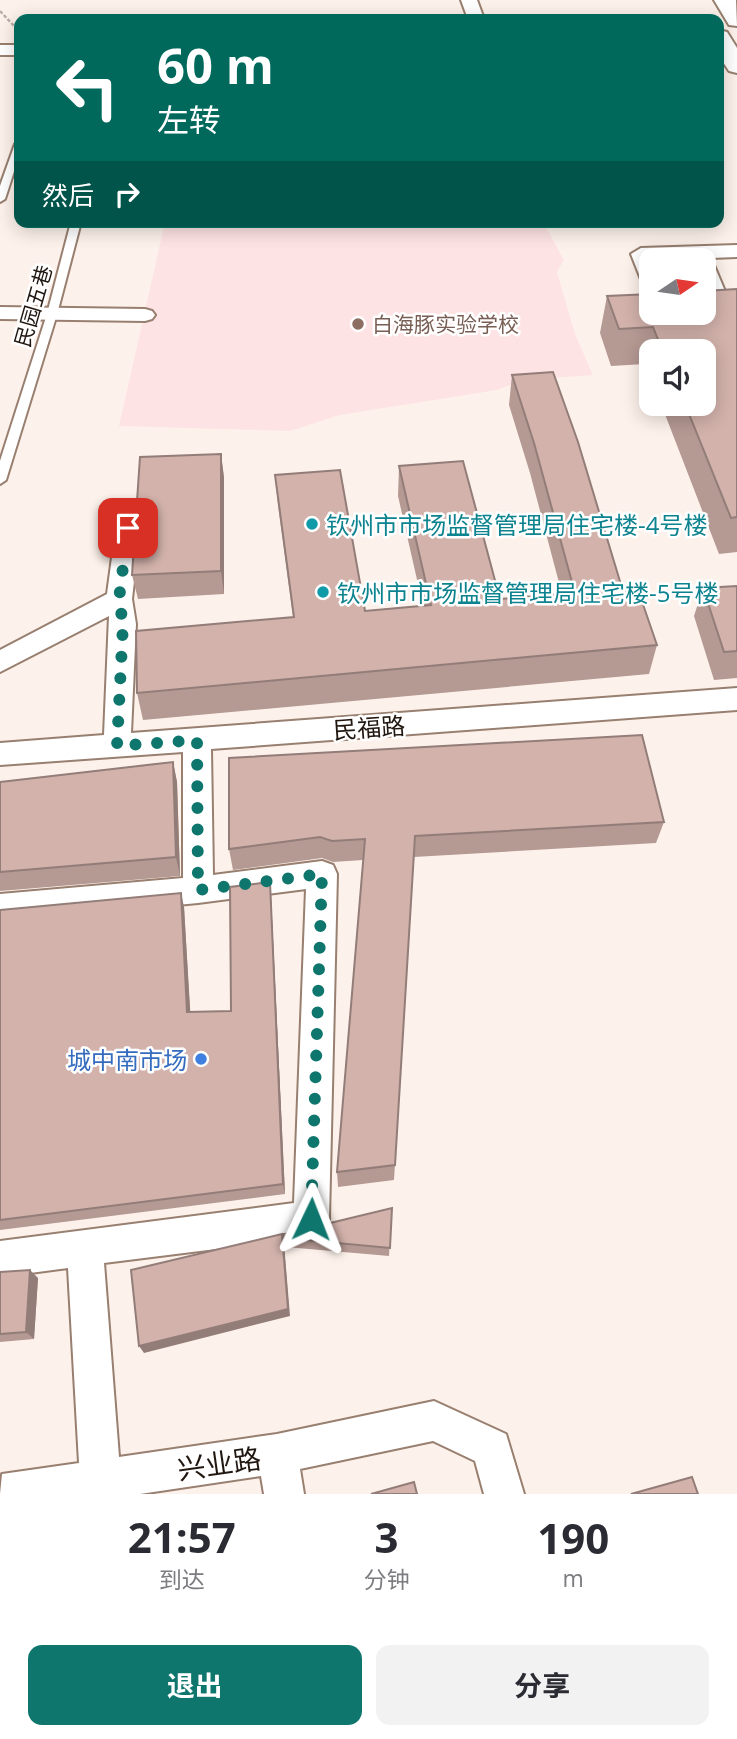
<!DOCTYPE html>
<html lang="zh">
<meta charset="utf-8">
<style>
:root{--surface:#fff;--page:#f2f2f3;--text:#2b2b33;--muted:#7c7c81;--accent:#0f766e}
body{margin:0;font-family:"Open Sans","Noto Sans SC",sans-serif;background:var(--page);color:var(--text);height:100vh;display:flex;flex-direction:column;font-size:26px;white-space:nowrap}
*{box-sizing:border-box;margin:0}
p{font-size:23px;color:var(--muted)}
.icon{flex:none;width:38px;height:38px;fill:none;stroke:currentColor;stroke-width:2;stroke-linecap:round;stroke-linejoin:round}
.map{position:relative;height:1494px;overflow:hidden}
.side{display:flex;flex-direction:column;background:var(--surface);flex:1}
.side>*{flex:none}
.banner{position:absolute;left:14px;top:14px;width:710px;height:214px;border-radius:14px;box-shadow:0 4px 18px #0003;background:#00695c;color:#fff;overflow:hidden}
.needle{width:46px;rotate:77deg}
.tools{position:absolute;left:639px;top:248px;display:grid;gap:14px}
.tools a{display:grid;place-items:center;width:77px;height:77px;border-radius:14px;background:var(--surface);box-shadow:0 4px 18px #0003;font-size:35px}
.pin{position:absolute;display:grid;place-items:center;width:60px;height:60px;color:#fff;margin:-30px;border-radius:14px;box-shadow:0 4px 10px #0006}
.me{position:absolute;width:77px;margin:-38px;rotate:2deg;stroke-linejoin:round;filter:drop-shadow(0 0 5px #0008)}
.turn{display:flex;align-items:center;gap:24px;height:147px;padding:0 28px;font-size:32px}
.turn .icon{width:91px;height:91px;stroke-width:2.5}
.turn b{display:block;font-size:49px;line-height:60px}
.then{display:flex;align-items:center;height:66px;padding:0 28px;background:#0003;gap:14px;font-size:26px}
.eta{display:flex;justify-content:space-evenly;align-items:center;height:119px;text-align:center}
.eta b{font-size:42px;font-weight:700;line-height:49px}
.primary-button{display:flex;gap:14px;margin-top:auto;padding:14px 28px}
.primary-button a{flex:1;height:80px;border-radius:14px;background:var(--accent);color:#fff;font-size:28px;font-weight:700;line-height:80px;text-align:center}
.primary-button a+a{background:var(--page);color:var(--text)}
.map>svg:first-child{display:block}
</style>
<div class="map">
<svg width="737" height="1494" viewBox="0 0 737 1494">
<rect width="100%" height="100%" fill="#fdf2eb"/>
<!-- education -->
<path fill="#fee3e4" d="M165 222H543L564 260 557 272 575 334 593 375 523 380 497 390 340 415 290 431 119 426Z"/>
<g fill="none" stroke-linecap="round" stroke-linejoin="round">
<!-- lane casing -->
<g stroke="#987f6f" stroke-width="4">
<path id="lane" d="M19 141V156L5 199 0 202V186L15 144Z
M71 222H81L57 314 6 480 0 484V461L47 314Z"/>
</g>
<!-- street casing -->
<g stroke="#987f6f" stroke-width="4">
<path id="street" d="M461 0H477L484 19H468Z
M0 45H19V55H0Z
M737 245V257L711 258 735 315 732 319H718C706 301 704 282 704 261H695L697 258 653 260 651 289 644 287 631 254 641 248Z
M0 307 145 309 152 311 155 315 152 319 145 321 0 319Z
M128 519 137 522 140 528 132 599 136 624 131 733 737 688V710L211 749 213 875 322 861 333 865 337 874 329 1219 324 1232 311 1237 104 1263 119 1457 277 1434 434 1401 506 1434 524 1494H484L475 1461 433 1441 300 1469 304 1494H264L261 1476 140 1494H0L2 1474 79 1463 68 1268 0 1277V1241L294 1203 306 889 198 903 0 922V894L183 878V752L0 765V743L104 735 109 616 0 672V650L107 594 116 528 119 522Z"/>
</g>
<!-- secondary casing -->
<g stroke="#987f6f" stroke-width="4">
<path id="secondary" d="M714 0H736L737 26 729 25Z
M719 30 727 32 737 48V73L729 71 719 56Z"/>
</g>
<!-- path -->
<path stroke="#baafa8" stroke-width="2.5" stroke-dasharray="3.5 2" stroke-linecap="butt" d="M0 11 16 28"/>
<!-- lane -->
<use href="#lane" fill="#fff" fill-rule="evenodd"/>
<!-- street -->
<use href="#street" fill="#fff" fill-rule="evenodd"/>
<!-- secondary -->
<use href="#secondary" fill="#fff" fill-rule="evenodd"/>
</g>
<!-- wall -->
<path fill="#b59993" d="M737 289V552L719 554 661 404H704V352H651V379L645 364 611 366 600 333 607 296Z
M512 375 622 588 657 645 649 674 143 720 137 693 293 617 278 505 275 475 365 611 423 606 398 496 399 466 500 599 562 594 530 473 509 405Z
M221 454 224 478V594L138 599 132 575Z
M737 586V678L714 680 694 616 703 588Z
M229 758 664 822 656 843 414 857 394 1180 338 1187 337 1172 363 860 333 862 322 858 233 870 229 849Z
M173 762 177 782 180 876 0 891V782Z
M270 882 271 896 285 1194 0 1230V910L184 907 190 1012 231 1011Z
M392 1208 389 1256 286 1247 284 1238Z
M0 1272 38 1278 34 1339 0 1342Z"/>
<!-- shaded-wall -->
<path fill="#937d78" d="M221 454 224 478V594L221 571Z
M173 762 177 782 180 876 176 857Z
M270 882 271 896 285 1194 283 1184Z
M181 893 184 907 191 1024 187 1012Z
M282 1234 284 1243 290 1316 144 1353 139 1346Z
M30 1270 38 1278 34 1339 26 1332Z"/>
<!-- building -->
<path fill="#d2b2ab" stroke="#937d78" stroke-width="2" d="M737 289V517L731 518 685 404H704V352H663L653 327 619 329 607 296 651 294V313H704V291Z
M553 372 578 442 622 588 637 587 657 645 137 693 136 631 294 617 275 475 340 470 365 611 431 605 399 466 463 461 500 599 575 593 534 443 512 375Z
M221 454V571L132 575 140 457Z
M737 586V651L724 652 703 588Z
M642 735 664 822 415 836 395 1165 337 1172 365 839 332 841 320 837 229 849V758Z
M173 762 176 857 0 872V782Z
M270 882 283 1184 0 1220V910L181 893 187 1012 231 1011 230 887Z
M392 1208 390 1248 284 1238 283 1234 310 1231 326 1224Z
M282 1234 288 1309 139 1346 131 1270Z
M30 1270 26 1332 0 1334V1272Z
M692 1477 698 1494H631Z
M414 1482 417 1494H371Z"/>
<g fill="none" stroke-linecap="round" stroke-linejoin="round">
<!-- route -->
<path stroke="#0f766e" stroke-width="12" stroke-dasharray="0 21.6" d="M128 528 119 599 123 624 117 746 197 740 198 890 322 874 311 1219"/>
</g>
<!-- markers -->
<circle fill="#8d6e63" stroke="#fff" stroke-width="2.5" cx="358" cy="324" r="7"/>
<g fill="#0f9aa8" stroke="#fff" stroke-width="2.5">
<circle cx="312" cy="524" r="7"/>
<circle cx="323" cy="592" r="7"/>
</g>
<circle fill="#3f7fe0" stroke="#fff" stroke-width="2.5" cx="201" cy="1059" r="7"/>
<g text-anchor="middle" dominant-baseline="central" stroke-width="5" stroke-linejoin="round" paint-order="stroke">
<!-- far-street labels -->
<g font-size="21" fill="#211711" stroke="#fff">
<text transform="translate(33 306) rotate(-74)">民园五巷</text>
</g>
<!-- far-education labels -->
<g font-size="21" fill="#785e54" stroke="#fff" text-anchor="start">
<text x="372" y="324">白海豚实验学校</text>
</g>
<!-- culture labels -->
<g font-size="24" fill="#0d838f" stroke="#fff" text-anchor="start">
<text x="326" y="524">钦州市市场监督管理局住宅楼-4号楼</text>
<text x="337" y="592">钦州市市场监督管理局住宅楼-5号楼</text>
</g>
<!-- street labels -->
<g font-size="24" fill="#211711" stroke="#fff">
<text transform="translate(369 727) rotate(-4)">民福路</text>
</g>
<!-- shop labels -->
<g font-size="24" fill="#366cbe" stroke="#fff" text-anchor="end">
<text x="187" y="1059">城中南市场</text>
</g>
<!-- near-street labels -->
<g font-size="28" fill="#211711" stroke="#fff">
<text transform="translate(219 1463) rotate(-8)">兴业路</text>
</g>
</g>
</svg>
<div class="tools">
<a><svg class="needle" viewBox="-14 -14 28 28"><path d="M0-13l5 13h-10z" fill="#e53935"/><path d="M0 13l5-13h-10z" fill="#7c7c81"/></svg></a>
<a><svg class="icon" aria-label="sound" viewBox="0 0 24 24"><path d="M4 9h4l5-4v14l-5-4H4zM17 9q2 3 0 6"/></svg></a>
</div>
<div class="pin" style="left:128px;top:528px;background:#d93025"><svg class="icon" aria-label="arrive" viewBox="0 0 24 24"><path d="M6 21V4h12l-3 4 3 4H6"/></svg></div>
<svg class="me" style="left:311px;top:1219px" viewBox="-20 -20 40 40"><path d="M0-17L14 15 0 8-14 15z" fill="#0f766e" stroke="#fff" stroke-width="4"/></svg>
<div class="banner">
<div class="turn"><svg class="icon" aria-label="left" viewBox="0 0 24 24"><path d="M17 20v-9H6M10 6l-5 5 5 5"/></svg><div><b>60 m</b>左转</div></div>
<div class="then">然后<svg class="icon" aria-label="right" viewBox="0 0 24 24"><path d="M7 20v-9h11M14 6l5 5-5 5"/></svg></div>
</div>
</div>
<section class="side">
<div class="eta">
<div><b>21:57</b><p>到达</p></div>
<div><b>3</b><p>分钟</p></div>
<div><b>190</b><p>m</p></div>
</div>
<div class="primary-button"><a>退出</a><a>分享</a></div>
</section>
